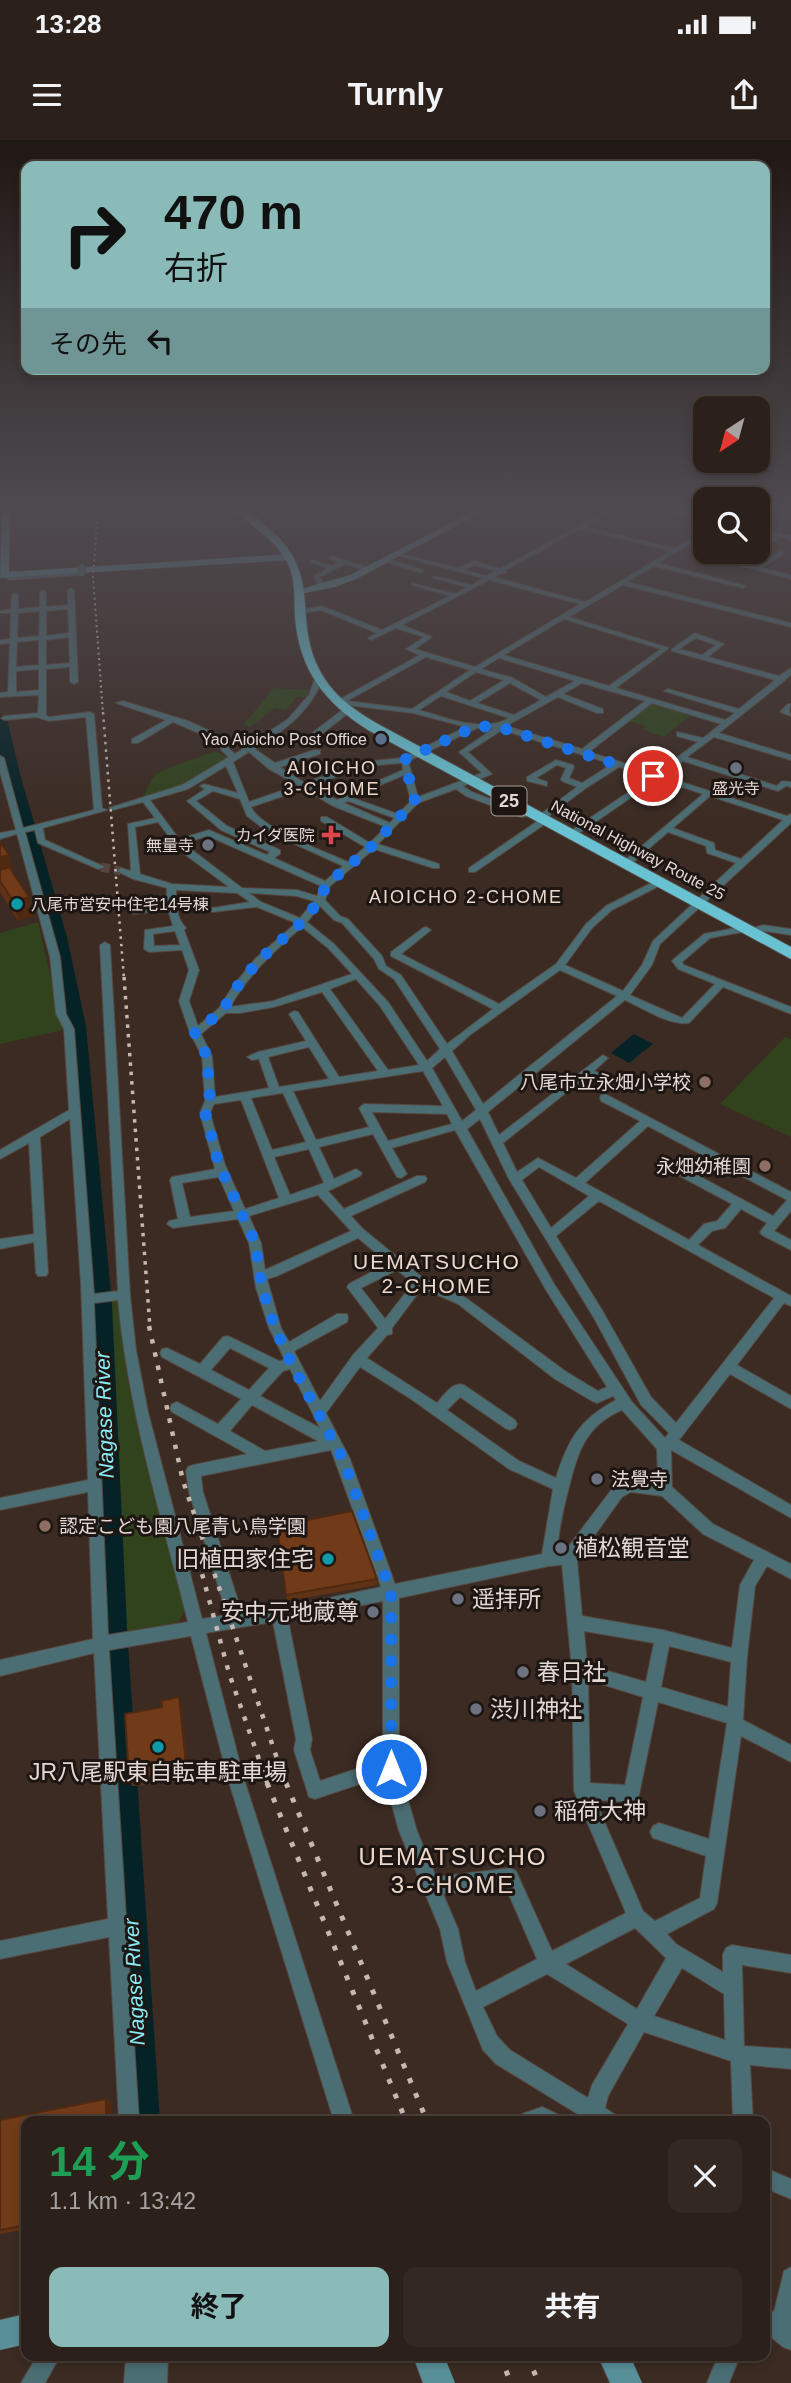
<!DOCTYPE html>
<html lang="ja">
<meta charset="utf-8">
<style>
:root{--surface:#2c201a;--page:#342823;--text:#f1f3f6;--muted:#a6a3a2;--line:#483e39;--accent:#8bbbb9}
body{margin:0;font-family:Arial,"Noto Sans JP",sans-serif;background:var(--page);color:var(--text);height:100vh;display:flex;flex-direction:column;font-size:26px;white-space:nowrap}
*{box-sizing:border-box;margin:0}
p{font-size:23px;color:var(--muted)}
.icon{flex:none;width:38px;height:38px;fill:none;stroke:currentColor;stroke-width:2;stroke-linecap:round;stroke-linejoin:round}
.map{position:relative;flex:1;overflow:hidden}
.side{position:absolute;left:21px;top:1976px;width:749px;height:245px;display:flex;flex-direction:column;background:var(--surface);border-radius:14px;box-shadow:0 4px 10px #0003,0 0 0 2px var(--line)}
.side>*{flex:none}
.banner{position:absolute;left:21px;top:21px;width:749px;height:214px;border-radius:14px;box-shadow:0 4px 10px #0003,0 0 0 2px var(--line);background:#8bbbb9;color:#111;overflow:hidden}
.needle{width:46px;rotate:216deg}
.buttons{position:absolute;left:693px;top:256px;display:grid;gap:14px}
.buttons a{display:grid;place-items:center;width:77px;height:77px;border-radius:14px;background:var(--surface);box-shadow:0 4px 10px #0003,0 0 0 2px var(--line);font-size:35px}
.pin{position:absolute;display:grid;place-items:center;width:60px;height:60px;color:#fff;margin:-30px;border:4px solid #fff;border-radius:50%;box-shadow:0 2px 7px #0007}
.me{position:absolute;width:77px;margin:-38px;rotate:0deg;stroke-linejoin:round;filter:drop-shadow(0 0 5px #0008)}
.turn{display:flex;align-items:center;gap:24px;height:147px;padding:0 28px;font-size:32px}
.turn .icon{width:91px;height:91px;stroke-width:2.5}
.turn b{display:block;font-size:49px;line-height:60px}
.then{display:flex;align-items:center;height:66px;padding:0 28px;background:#0003;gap:14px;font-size:26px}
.round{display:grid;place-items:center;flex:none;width:74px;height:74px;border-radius:14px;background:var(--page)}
.overview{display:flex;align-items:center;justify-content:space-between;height:119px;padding:0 28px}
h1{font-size:42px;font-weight:700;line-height:52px;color:#1e9e55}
.cta{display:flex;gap:14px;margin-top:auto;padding:14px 28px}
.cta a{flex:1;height:80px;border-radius:14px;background:var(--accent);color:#111;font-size:28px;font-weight:700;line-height:80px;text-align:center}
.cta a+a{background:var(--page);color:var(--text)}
.status{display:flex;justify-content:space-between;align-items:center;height:49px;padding:0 35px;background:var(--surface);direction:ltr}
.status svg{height:19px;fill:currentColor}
header{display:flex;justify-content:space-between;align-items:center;height:91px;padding:0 28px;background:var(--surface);font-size:32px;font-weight:700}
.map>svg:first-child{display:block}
</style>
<div class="status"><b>13:28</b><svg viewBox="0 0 49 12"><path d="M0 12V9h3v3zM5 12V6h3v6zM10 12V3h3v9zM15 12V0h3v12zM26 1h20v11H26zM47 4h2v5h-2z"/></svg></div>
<header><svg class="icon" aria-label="menu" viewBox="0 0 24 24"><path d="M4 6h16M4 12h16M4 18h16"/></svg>Turnly<svg class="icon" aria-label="share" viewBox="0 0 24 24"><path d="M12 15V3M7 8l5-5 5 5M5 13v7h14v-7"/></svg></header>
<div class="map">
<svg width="791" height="2243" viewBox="0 0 791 2243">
<rect width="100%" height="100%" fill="#3b2b23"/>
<!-- green -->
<path fill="#30431d" d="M274 548 309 550 307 557H297L286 570 275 568 250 587 243 585Z
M652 563 691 575 664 597 643 590 646 586 629 581Z
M215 611 228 617 185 644 143 657 153 637 161 631Z
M38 782 63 890 0 904V793Z
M785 897 791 899V997L720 964Z
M113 1159 119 1161 128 1242 186 1470 178 1482 117 1495 103 1161Z"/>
<!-- water -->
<path fill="#052327" d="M634 894 653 904 629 923 611 913Z"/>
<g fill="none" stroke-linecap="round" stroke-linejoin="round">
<!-- river -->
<path fill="#052327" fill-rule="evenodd" d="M0 370H6L5 381 0 384Z
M0 575 7 579 20 634 67 797 86 886 112 1164 127 1488 160 1981H124L99 1488 88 1164 68 886 43 770 0 614Z"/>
<!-- street-tunnel -->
<path stroke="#54453d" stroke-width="9" stroke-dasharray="9 4.5" stroke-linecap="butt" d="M101 727 121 731"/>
<!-- street casing -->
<g stroke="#56473f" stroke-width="2">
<path id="street" d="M607 370H614L585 387 675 408 705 391V395L658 423 746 446 743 448 654 426 627 442 791 483V487L623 445 569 477 669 508 616 548 725 580 735 573 664 551 668 549 739 569 775 540 672 511V509L695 493 724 504 708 517 779 536 791 528V534L784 541 719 593 791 615V620L714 597 687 617 777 646 782 641 791 642V647L786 646 778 651 683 621 663 636 787 676 791 674V683L660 804 652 825 630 855 682 878 715 844 678 829 672 821 674 819 704 794 746 786 750 789 763 785 791 789V795L764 791 752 795 748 791 710 798 682 822 684 825 791 867V874L723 847 689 883C670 886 642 868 625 860L488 972 499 995 603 915 608 918 594 931 615 940 616 942 615 944H607L587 936 503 1003 517 1032 538 1018 576 1038 640 981 601 961 600 958 601 955 605 954 791 1052V1071L774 1091 791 1100V1110L762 1095 760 1092 767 1083 741 1069 725 1088 712 1091 698 1105 791 1156V1166L784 1163 737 1225 791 1256V1269L730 1234 679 1300 791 1365V1378L671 1310 672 1347 713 1384 791 1424V1439L767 1426 755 1446 747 1517 743 1580 791 1605V1622L741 1596 717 1763 714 1769 667 1794 676 1804 723 1832V1814L726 1808 732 1805 791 1815V1833L742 1825 744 1906 791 1909V1929L750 1925 753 1981H733L731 1921 644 1892 608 1956 605 1968 614 1974 617 1981H589L496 1924 483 1910 447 1822 440 1789 399 1691 384 1636 315 1659 309 1657 294 1610 296 1599 273 1482 206 1493 244 1639 354 1981H334L228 1639 191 1496 109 1510 139 1981H119L109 1797 0 1819V1801L108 1779 94 1513 0 1536V1520L93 1499 88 1352 0 1370V1358L88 1340 81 1144 70 979 40 997 48 1133 46 1136H38L36 1133 34 1102 0 1109V1099L34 1094 29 1003 0 1019V1010L69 970 64 889 56 874 50 817 17 694 0 699V693L16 690 0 632V616L4 618 23 688 94 670 86 577 49 581 36 577 5 580 1 578 5 576 38 573 39 555 0 557V553L8 552 10 503 0 504V500L10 499 11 473H0V471L11 469 12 455 15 453 18 455V469L40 467V452L43 450 46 452V467L68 465V450L71 448 74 450 78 542 74 544 70 542V527L46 529V575L49 577 90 572 94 574 102 668 107 670 43 688 45 700 105 727 98 729 38 703 35 690 25 692 60 817 66 874 74 889 94 1154 118 1151 100 805 105 802 110 805 130 1155 136 1210 148 1272 202 1479 227 1475 189 1352 186 1331 188 1327 193 1325 247 1314 172 1272 170 1268 172 1264 177 1262 218 1284 241 1259 162 1217 160 1213 162 1209 167 1208 200 1224 223 1197 228 1196 279 1221 285 1220 269 1188 256 1148 249 1103 238 1079 173 1088 167 1084 169 1081 178 1079 170 1040 172 1037 215 1029 200 973 205 961 202 916 190 893 179 861 189 830 182 810 149 812 144 809 145 790 173 786 168 770 133 774 128 771 133 768 166 765 167 748 133 739 117 731 121 728 131 731 128 684 155 678 143 662 113 670 109 668 182 645 229 617 221 610 220 602 173 582 138 603H132V599L166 580 116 563 123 561 188 581 227 599 229 609 235 614 288 579 309 555 314 541 318 539 322 541C309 573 283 591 255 609L275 623 314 610H320V614L280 627 305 643 362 622 402 618 466 587 413 573 339 564 335 562 420 515 406 509 424 497 396 488 371 500 368 498 377 493 321 470 301 473 299 472V470L322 466 382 490 450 456 412 445V443L455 454 467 447 433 438V436L472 445 483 438 396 415V413L458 428 474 421 500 429ZM580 389 671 411 585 462 494 437 502 433H507L506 430ZM474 425 496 431 487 436 464 430ZM489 440 580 464 475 527 415 509 432 497 402 485ZM68 469 69 493 46 496V471ZM40 471 39 496 17 498 18 473ZM564 479 661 509 609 546 504 515ZM69 497 70 523 46 525V500ZM696 498 716 505 702 515 679 509ZM39 500V525L16 527 17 502ZM426 517 470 530 412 569 347 561ZM499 518 575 541 546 557 513 538 481 529ZM39 529V550L16 552V531ZM476 532 504 540 470 561 446 552ZM510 543 541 560 514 575 477 563ZM582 543 645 561 582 609 506 586 558 557 597 573H603V569L563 554ZM441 556 509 578C483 593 446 578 419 570ZM652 563 721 584 703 598 677 592V596L698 602 656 633 589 612ZM477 588 493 589 459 612 482 633 418 657 409 624 406 622ZM502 590 612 624 582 643 569 638 574 627 573 625 556 620 527 637V641L547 646V642L536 638 557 625 566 628 561 639 562 641 577 647 538 676 537 678 539 680 469 728V732H475L548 682 549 680 546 678 586 648 619 627 651 637 569 692V696H575L658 639 703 654 623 722V726H629L668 692 706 706 707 713 736 723 653 801 642 825 623 851 565 825 592 788 612 770 663 744V740H657L606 766 586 784 556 824 499 864 401 814 431 790 426 787 423 788 391 812V816L493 869 447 904 401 835 386 826 382 816 348 779 340 776 325 760 330 746 374 709 433 728H439V724L378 704 418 663 456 649 466 656 521 677 535 675V671L525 672 472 652 463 646 492 634 468 612ZM249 612 269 629 298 645 249 662 233 622ZM402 623 403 630 364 647 371 649 404 635 411 661 398 674 347 656 337 660 311 646 366 626ZM226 626 238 653 204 644 200 646 205 649 187 661 221 690 270 712 267 715 209 690 179 699 150 660 188 649ZM304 649 333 666 386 687 370 703 327 677H321V681L365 707 348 722C326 712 260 688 251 667ZM213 651 240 659 247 676 268 692 343 726 325 741 274 718 280 714V710L227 686 196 661ZM710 656 783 680 741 719 715 710 714 703 673 688ZM348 661 394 678 390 683 344 663ZM158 682 179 710 229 747 172 744 140 734 135 687ZM208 696 321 746 317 756 297 750 242 748 183 703ZM176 750 237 753 250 762 212 768V772L257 767 296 783 256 818 233 846 219 868 198 886 189 861 199 830 184 790 186 788C176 778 176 764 176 750ZM249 753 296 756 314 761 300 778 261 762ZM320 766 334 780 342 783 374 819 379 829 394 839 440 909 427 921 388 862 334 804 307 782ZM302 787 328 808 352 834 273 861 230 867C249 834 274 811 302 787ZM175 791 180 805 154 806 153 794ZM560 830 617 856 483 964 452 911 470 895ZM356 839 380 866 419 925 388 930 330 849ZM322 852 378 931 339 937 298 872 294 871 289 874 306 901 258 912 247 917 252 920 259 919 269 948 215 957 212 916 201 894 226 873H240L274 867ZM309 907 329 939 279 947 268 917ZM445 917 476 970 462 981 432 928ZM423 931 443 966 364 964 359 968 369 987 316 1000 293 951ZM283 953 306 1002 272 1010 251 958ZM241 960 279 1058 245 1069 225 1025 210 973 214 964ZM372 972 447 974 452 984 388 1001ZM480 979 509 1039 594 1178 641 1265 669 1293 665 1298 632 1262 554 1144 467 989ZM648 986 787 1060 773 1076 686 1029H678L676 1032 678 1035 732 1064 717 1081 704 1084 689 1100 585 1043ZM455 990 546 1150 607 1247 598 1251 565 1231 466 1158 424 1139 363 1089 351 1076 425 1042 427 1039 425 1036H417L344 1069 328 1051 360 1036 362 1033 356 1029 334 1039 319 1007 373 994 397 1037 401 1038 407 1034 392 1008ZM309 1009 324 1043 290 1055 274 1017ZM539 1027 589 1056 551 1088 522 1040ZM219 1037 234 1071 190 1077 182 1043ZM318 1055 351 1091 265 1130 261 1103 249 1076ZM599 1061 774 1158 676 1283 651 1257 602 1170 556 1096ZM358 1098 388 1123 349 1144 347 1147 378 1188 353 1215 320 1261 294 1211 347 1182 348 1178 347 1174H337L289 1202 281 1188 267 1139 277 1136ZM397 1130 413 1143 385 1179 361 1148ZM422 1148 458 1164 555 1239 592 1261 597 1263 613 1256 616 1260C580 1279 568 1299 556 1338L519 1321 447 1270 460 1257 505 1288 510 1290 515 1288 517 1284 515 1280 464 1245C453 1241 444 1255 437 1263L367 1218 387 1195 392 1194V1188ZM118 1160C128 1270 161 1375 188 1482L108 1495 94 1163ZM230 1208 269 1228 249 1250 211 1230ZM360 1227 411 1259 509 1329 553 1349 542 1414 395 1444 350 1319 326 1273ZM290 1229 320 1288 260 1256 283 1231ZM252 1265 318 1301 265 1311 230 1291ZM622 1270 657 1309 658 1343 630 1340 612 1349 565 1411 557 1412C559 1389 563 1369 569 1347 578 1312 585 1286 622 1270ZM331 1310 381 1447 310 1462 242 1473 203 1352 201 1336ZM631 1352 662 1356 703 1394 754 1420 740 1445 732 1508 663 1490 582 1476 577 1420 622 1357ZM562 1425 572 1530 574 1651 626 1773 552 1811 516 1731 510 1728 436 1737 417 1691 399 1629V1458L549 1426ZM383 1461V1620L320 1641 310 1610 312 1599 288 1480ZM584 1491 654 1503 646 1542 587 1525ZM669 1506 731 1522 728 1567 661 1547ZM588 1540 643 1557 625 1645 590 1643ZM658 1562 727 1583 709 1699 659 1683 653 1686 650 1692 653 1698 706 1716 700 1758 655 1781 643 1771 595 1660 632 1662 638 1660ZM505 1746 537 1819 476 1851 465 1822 458 1789 443 1754ZM635 1788 666 1818 637 1869 566 1824ZM682 1828 724 1854 725 1900 654 1876ZM547 1834 628 1884 592 1945 588 1958 510 1910 497 1896 483 1867Z
M666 370H676L705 377V381Z
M758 388 791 396V400L781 397 760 411H756H758V407L775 396 758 392Z
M705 408V411H707L703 413 756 427 779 412H783V414L762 428 791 435V439L695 414Z
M331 416 370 428 371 429 368 431 345 424 320 437 325 447 320 448 314 436 328 428 310 422 313 420 332 426 339 422 329 419Z
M385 418 423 430 424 431 421 433 383 421Z
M4 432 10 436 82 431 85 433 82 435 9 440 1 434Z
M788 564H791L789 571 791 576 780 572Z
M345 568 352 570 318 597H312V593Z
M542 1967 557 1974 560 1981H519L522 1974Z
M765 2028 791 2039V2059L765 2048Z
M791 2127V2210L783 2207 765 2192V2168L774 2172 784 2131Z
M37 2216H60L45 2243H21Z
M126 2216H168L167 2243H124Z
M718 2216H740L729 2243H707Z"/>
</g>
<!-- secondary casing -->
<g stroke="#56473f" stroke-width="1">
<path id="secondary" d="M2 370H10L9 432 290 414 294 417 290 420 0 438Z
M476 370H486L356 439 335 447 299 454 294 451 350 435Z
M26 2174V2204L0 2210V2180Z
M413 2216H444L455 2243H423Z
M598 2216H630L642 2243H610Z"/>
</g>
<!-- highway casing -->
<g stroke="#56473f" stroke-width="2">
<path id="highway" d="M235 370C249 370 257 378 267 387 324 434 292 474 319 529 332 555 354 570 378 584L791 807V819L368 590C325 563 299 530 295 477 294 459 296 441 288 424 277 400 253 388 235 370Z"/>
</g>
<!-- street -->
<use href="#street" fill="#4b6d74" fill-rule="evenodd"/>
<!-- secondary -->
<use href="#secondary" fill="#58909a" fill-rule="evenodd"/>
<!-- highway -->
<use href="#highway" fill="#68c2d2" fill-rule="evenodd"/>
<!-- rail-far4 -->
<path stroke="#c4b8b2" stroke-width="2" stroke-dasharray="2 3.5" stroke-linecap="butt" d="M98 370 93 436 103 574"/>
<!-- rail-far3 -->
<path stroke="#c4b8b2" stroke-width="2.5" stroke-dasharray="2.5 5" stroke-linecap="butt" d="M103 572 124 839"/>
<!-- rail-far2 -->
<path stroke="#c4b8b2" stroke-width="3.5" stroke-dasharray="3.5 6" stroke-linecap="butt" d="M124 837 150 1188"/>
<!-- rail-far1 -->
<path stroke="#c4b8b2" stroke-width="4.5" stroke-dasharray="4.5 9" stroke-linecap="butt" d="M149 1186 183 1341 286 1645
M195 1408 229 1533 268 1645"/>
<!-- rail -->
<path stroke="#c4b8b2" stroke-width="5" stroke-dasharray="5 11" stroke-linecap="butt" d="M267 1643 406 1981
M286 1643 427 1981
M500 2216 511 2243
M527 2216 539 2243"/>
<!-- street-bridge casing -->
<g stroke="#56473f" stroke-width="7" stroke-linecap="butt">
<path id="street-bridge" d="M82 427V433"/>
</g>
<!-- street-bridge -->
<use href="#street-bridge" stroke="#4b6d74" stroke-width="6"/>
</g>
<!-- wall -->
<path fill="#613316" d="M0 702 14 734 34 776 18 781 0 752Z
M277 1386 377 1439V1445L287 1461Z
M181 1565 190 1641 132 1646 129 1638Z
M106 1959 112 1964V1981H26V2089L0 2094V1980Z"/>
<!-- shaded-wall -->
<path fill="#4f2912" d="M9 715 14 734 0 738V717Z
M29 757 34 776 18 781 13 761Z
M179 1557 181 1565 190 1641 187 1634Z
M106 1959 112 1964V1981H106Z"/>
<!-- building -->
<path fill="#713b1a" stroke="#4f2912" stroke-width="2" d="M0 702 9 715 0 717Z
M9 727 29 757 13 761 0 741V730Z
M352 1371 377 1439 286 1455 277 1386Z
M179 1557 187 1634 129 1638 125 1574 162 1567 161 1561Z
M106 1959V1981H26V2085L0 2090V1980Z"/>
<!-- sky -->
<linearGradient id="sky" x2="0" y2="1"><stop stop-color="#201813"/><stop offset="0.54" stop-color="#4f4a50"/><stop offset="1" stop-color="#4f4a50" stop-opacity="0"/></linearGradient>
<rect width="791" height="684" fill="url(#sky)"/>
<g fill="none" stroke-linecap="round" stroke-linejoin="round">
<!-- route -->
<path stroke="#1a73e8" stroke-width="12" stroke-dasharray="0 21.6" d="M391 1629V1452L343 1319 291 1223 275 1188 262 1148 255 1102 219 1025 205 972 210 961 207 916 195 893 223 870 236 848 259 820 302 782 320 760 326 745 371 707 415 661 404 620 476 586 499 587 653 636"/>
</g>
<!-- markers -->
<circle fill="#5c6f8a" stroke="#1d1612" stroke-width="2.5" cx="381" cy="599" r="7"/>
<g fill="#6b7280" stroke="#1d1612" stroke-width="2.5">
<circle cx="736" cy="628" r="7"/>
<circle cx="208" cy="705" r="7"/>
<circle cx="597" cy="1339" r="7"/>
<circle cx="561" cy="1408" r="7"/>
<circle cx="458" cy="1459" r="7"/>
<circle cx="373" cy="1472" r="7"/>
<circle cx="523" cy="1532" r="7"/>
<circle cx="476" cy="1569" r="7"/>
<circle cx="540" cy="1671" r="7"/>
</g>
<path fill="#e0444e" stroke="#1d1612" stroke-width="2.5" d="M327.5 684.5h7v7h7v7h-7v7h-7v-7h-7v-7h7z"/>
<g fill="#0f9aa8" stroke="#1d1612" stroke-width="2.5">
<circle cx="17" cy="764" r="7"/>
<circle cx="328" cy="1419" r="7"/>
<circle cx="158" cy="1607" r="7"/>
</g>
<g fill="#8d6e63" stroke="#1d1612" stroke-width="2.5">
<circle cx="705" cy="942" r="7"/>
<circle cx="765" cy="1026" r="7"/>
<circle cx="45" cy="1386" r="7"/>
</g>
<g text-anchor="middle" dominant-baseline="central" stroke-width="6" stroke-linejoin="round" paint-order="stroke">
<!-- far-poi labels -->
<g font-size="16" fill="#e3d8d3" stroke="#1d1612" text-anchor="end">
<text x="367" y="599">Yao Aioicho Post Office</text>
<text x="736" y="648" text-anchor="middle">盛光寺</text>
<text x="315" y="695">カイダ医院</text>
<text x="194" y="705">無量寺</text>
<text x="31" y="764" text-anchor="start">八尾市営安中住宅14号棟</text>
</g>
<!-- far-street labels -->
<g font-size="16" fill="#e3d8d3" stroke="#1d1612">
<text transform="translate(638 710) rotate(28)">National Highway Route 25</text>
</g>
<!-- far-neighbourhood labels -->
<g font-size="18" letter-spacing="2" fill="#edd8cc" stroke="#1d1612">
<text x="332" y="628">AIOICHO<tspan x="332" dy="21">3-CHOME</tspan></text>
<text x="466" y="757">AIOICHO 2-CHOME</text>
</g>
<!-- shield labels -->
<rect fill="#1d1612" stroke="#a89e99" stroke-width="2" x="491.5" y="646.5" width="35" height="29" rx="5"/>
<g font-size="18" font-weight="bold" fill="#e3d8d3">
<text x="509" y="661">25</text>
</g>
<!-- poi labels -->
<g font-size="19" fill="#e3d8d3" stroke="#1d1612" text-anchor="end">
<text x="691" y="942">八尾市立永畑小学校</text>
<text x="751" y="1026">永畑幼稚園</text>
<text x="611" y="1339" text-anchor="start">法覺寺</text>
<text x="59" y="1386" text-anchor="start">認定こども園八尾青い鳥学園</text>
</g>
<!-- neighbourhood labels -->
<g font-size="21" letter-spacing="2" fill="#edd8cc" stroke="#1d1612">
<text x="437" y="1121">UEMATSUCHO<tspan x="437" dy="24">2-CHOME</tspan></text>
</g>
<!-- water labels -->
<g font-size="21" font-style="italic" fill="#88ecf9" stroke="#1d1612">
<text transform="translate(104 1275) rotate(-92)">Nagase River</text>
<text transform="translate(134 1842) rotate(-93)">Nagase River</text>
</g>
<!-- near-poi labels -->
<g font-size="23" fill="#e3d8d3" stroke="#1d1612" text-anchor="start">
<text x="575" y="1408">植松観音堂</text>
<text x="314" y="1419" text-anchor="end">旧植田家住宅</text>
<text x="472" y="1459">遥拝所</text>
<text x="359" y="1472" text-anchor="end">安中元地蔵尊</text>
<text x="537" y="1532">春日社</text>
<text x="490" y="1569">渋川神社</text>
<text x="158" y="1632" text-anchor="middle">JR八尾駅東自転車駐車場</text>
<text x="554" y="1671">稲荷大神</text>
</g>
<!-- near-neighbourhood labels -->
<g font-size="24" letter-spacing="2" fill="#edd8cc" stroke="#1d1612">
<text x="453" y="1716">UEMATSUCHO<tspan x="453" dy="28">3-CHOME</tspan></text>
</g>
</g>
</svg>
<div class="buttons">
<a><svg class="needle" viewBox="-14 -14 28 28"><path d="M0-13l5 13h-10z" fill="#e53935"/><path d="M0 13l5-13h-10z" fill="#a6a3a2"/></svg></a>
<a><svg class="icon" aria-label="search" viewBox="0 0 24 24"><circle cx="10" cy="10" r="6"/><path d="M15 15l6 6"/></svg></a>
</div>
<div class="pin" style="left:653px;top:636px;background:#d93025"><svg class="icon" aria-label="arrive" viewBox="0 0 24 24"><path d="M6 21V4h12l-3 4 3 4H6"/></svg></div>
<svg class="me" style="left:391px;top:1629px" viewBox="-20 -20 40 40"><circle r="17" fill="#1a73e8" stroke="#fff" stroke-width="3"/><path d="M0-11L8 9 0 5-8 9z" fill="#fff"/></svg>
<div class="banner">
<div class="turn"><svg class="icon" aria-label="right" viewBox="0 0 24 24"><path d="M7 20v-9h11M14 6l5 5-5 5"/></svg><div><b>470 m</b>右折</div></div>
<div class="then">その先<svg class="icon" aria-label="left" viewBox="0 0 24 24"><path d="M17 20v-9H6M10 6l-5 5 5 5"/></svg></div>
</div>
<section class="side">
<div class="overview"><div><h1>14 分</h1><p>1.1 km · 13:42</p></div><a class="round"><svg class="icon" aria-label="close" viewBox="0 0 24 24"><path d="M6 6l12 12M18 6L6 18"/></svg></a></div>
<div class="cta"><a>終了</a><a>共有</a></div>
</section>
</div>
